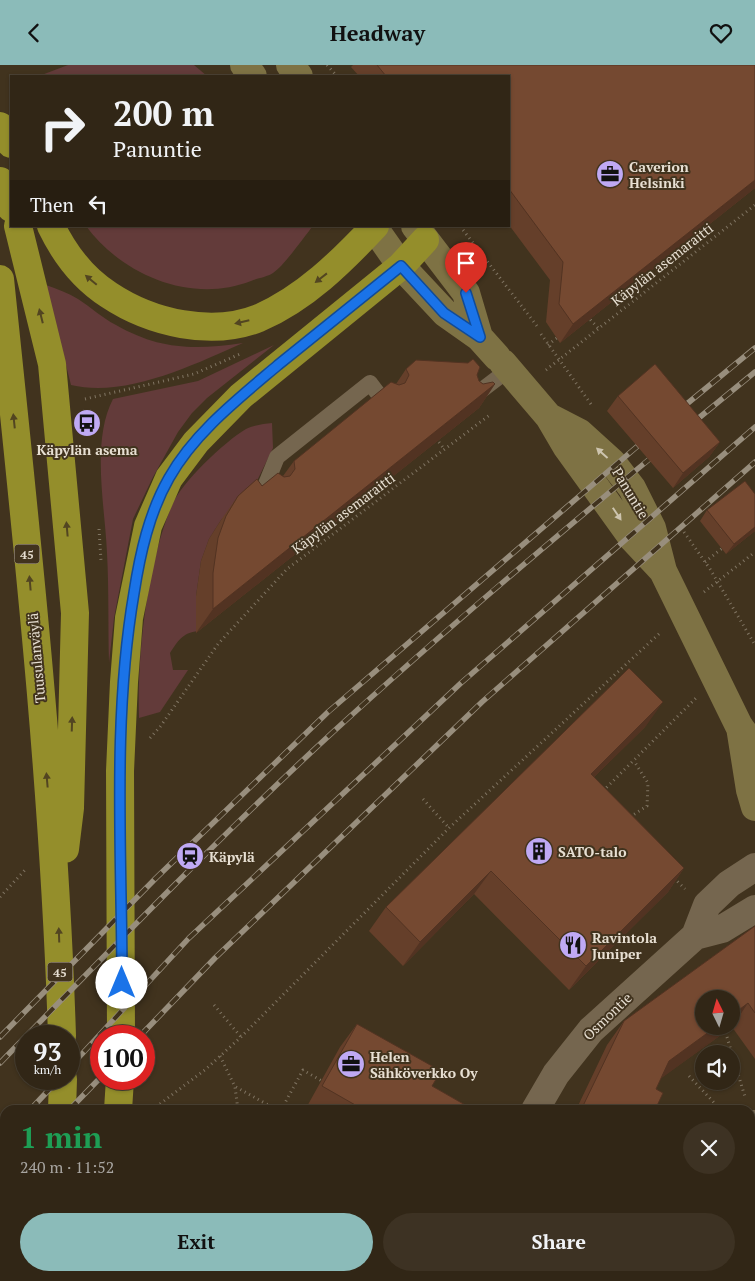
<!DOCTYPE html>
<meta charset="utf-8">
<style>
:root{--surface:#312616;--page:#3d3223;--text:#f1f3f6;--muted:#a8a5a1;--line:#4c4335;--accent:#8bbbb9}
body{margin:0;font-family:"PT Serif",serif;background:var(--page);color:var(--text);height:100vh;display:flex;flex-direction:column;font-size:19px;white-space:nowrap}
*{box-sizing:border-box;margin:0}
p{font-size:16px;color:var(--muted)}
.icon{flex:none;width:28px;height:28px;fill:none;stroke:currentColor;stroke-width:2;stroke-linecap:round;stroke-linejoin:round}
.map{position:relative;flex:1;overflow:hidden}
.drawer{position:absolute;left:0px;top:1040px;width:755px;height:176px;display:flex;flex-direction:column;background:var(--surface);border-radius:15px 15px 0 0;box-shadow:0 1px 4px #0004,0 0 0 1px var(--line)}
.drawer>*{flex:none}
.guide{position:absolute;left:10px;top:10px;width:500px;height:152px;border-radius:0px;box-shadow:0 1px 4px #0004,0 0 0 1px var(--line);background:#312616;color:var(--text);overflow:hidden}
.needle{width:32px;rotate:355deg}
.tools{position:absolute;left:695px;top:925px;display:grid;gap:10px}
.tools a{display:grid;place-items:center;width:45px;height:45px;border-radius:50%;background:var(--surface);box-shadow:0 1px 4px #0004,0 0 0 1px var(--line);font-size:25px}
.speed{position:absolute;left:15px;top:960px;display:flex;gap:10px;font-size:25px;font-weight:700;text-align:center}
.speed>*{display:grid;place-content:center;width:65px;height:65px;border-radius:50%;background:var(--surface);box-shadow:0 1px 4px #0004,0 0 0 1px var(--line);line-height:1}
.speed small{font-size:12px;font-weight:400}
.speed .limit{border:8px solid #d22;background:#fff;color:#111}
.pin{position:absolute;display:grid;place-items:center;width:42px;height:42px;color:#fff;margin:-51px -21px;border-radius:50% 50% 50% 0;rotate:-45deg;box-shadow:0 0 5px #0007}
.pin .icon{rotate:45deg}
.me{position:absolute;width:55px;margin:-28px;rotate:0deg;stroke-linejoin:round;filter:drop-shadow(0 0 4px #0008)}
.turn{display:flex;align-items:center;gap:18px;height:105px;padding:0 20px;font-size:22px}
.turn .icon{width:65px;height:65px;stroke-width:2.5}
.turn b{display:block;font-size:35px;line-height:42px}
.then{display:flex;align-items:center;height:48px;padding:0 20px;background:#0003;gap:10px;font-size:19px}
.round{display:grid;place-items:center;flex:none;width:52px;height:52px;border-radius:26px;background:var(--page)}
.headline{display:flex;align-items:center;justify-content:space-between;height:85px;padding:0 20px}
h1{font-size:30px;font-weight:700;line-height:38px;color:#1e9e55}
.button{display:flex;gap:10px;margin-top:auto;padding:10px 20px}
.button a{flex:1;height:58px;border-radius:30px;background:var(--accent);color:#111;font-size:20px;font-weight:700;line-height:58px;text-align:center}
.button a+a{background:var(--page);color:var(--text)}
header{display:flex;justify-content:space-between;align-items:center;height:65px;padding:0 20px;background:var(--accent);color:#111;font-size:22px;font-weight:700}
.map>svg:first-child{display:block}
</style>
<header><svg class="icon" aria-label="back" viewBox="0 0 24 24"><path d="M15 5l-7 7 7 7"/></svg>Headway<svg class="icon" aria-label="heart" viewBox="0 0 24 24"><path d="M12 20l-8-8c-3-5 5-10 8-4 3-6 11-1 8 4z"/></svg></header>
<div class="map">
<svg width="755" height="1216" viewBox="0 0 755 1216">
<rect width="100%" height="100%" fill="#41331e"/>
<!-- green -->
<path fill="#633b3a" d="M68 0H194L207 11H39Z
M86 161H313C303 173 284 201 273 208 267 212 258 213 251 216 192 239 123 211 86 161Z
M46 220C57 224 68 228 78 234 91 242 102 253 116 260 160 285 194 285 243 278 193 300 126 333 71 320Z
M274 280 207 333 192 348 178 367 153 412 133 454 114 553 109 598C108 562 109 525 107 488 105 441 91 376 113 334L198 316Z
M272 358 273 383 255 420 221 455 209 474 201 496 196 531 198 566C182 568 178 576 170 588L173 605H188L160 647 139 653C137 590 147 499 172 440 182 417 224 377 246 364 253 360 264 359 272 358Z
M755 1108V1169L750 1176V1113Z
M542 1211H725L722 1216H549Z"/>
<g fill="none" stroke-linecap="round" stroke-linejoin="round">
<!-- path -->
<path stroke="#807563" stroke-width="3" stroke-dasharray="1 4" stroke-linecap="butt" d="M327 0 337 11
M460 161 537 261
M587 251 598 263
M541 269 593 342
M548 280 558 272
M546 305 755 140
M85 334 194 309 240 289
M436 373 444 384
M99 464 101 496
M684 467 710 504 755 580
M705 497 725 481
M704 527 755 487
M150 673 160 662 218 579 287 504 491 349
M603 726 696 633
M423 734 449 763
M630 752 647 741 648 718 634 696
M674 813 685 824
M0 832 25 805
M214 940 241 972
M727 972 745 1032
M220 991 235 1022 238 1045
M689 1011 721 1045
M236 1022 277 1045
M152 1045 206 1004 241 972 449 763 661 567
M281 1045 303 1005 322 1016
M0 1187 5 1182
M195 1216 197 1211"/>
<!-- lane -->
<path stroke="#75664f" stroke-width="16" d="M474 331 508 305
M269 426 266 419 277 392 370 318 382 334
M751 1053H755"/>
<!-- street -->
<path stroke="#75664f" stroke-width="28" d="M695 871 722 864 755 844
M535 1045 556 1009 591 965 695 871 707 840 729 819 755 802
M431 1216 434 1211"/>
<!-- secondary -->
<path stroke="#7e7244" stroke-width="28" d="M244 0 253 11
M290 0 299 11
M373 161 401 201 445 248 479 272 497 292
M415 161 466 228 479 272
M503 298 549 352 566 381 633 474 662 505
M549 352 580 368 612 397 632 423 652 463 663 506 739 661 755 682
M740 662 750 725 755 742"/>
<!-- highway -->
<path stroke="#948e2b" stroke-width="28" d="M0 61 11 79
M0 116 11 143
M18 161 52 299 75 548 70 743 65 784
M51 161C64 188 84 214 109 230 151 258 212 272 259 253 305 233 341 197 375 161
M0 214C26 466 54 718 62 971
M121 971 120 706 124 617 129 553 148 461 169 413 196 377 241 331 401 201 425 175
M62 1045 63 1014
M118 1045 120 1014
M53 1216 54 1211
M105 1216V1211"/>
<!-- rail casing -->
<g stroke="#988e7d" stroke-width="5.5">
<path id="rail" d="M677 347 755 283
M689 361 755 307
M140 971 215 893 482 637 755 397
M0 972 156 813 328 647 647 373
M0 998C109 886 218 773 333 667 439 570 548 478 658 387
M69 1003 189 873 461 618 755 362
M30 1045 59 1014
M69 1045 101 1012
M0 1077 5 1072
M0 1118 5 1112"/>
</g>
<!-- rail -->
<use href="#rail" stroke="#41331e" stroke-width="4" stroke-dasharray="11" stroke-linecap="butt"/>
</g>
<!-- wall -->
<path fill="#653f2a" d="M353 0H755V123L560 278 546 257 550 215 509 160V11H359L351 2Z
M406 304 477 310 479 316 483 319H495L479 343 196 568V531L201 496 209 474 221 455 238 431 262 421 283 411 294 396 396 319Z
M618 331 720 377 709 392 673 423 607 346Z
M707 445 755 466 726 489 700 456Z
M646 661 594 712 684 803 668 827 569 925 474 829 403 901 369 866 386 842Z
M755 861V994L732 962 661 1013 656 1024 655 1045H576L607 980 624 956Z
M357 959 432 1021 474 1045H305L340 982Z
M215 1211H383L381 1216H212Z"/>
<!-- shaded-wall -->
<path fill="#523322" d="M755 115V123L560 278 573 259Z
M495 319 479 343 196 568 213 544Z
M720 377 709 392 673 423 683 408Z
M755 462V466L726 489 734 479Z
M663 637 646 661 574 732 591 709Z
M684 803 668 827 569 925 586 901Z
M491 806 474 829 403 901 420 877Z
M748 938 732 962 652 1020 669 996 717 961H731V951Z"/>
<!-- building -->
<path fill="#754931" stroke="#523322" d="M377 0H755V115L573 259 559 239 563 197 509 124V11H386Z
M473 294 480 302 477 310 479 316 483 319 493 317 495 319 213 544V508L218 473 226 451 238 431 257 414 262 421 278 408 284 412 290 411 295 404 294 396 391 317 399 320 405 318 409 310 406 304 416 295 468 298Z
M655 299 720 377 683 408 618 331Z
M745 416 755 429V462L734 479 707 445Z
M629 603 663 637 591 709 684 803 586 901 491 806 420 877 386 842Z
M755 861V948L748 938 731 951V934H704V961H717L669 996 656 1024 663 1028 655 1045H581L624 956Z
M357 959 441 1006 432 1021 474 1045H364L322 1021Z
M218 1211H383L381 1216H215Z
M506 1211H517L520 1216H501Z"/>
<!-- one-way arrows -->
<defs><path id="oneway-solid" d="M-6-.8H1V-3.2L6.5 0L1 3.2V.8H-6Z" transform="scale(1.25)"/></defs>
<g fill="#524521">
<use href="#oneway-solid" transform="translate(321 213) rotate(142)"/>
<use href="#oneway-solid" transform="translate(91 215) rotate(-140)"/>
<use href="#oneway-solid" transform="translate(41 251) rotate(-104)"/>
<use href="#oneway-solid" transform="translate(242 257) rotate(167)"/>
<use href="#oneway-solid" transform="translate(14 356) rotate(-96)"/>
<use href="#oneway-solid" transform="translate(67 464) rotate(-95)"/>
<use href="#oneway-solid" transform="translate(30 518) rotate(-95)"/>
<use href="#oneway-solid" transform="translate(72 659) rotate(-88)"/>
<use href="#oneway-solid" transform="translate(47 715) rotate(-95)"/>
<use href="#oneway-solid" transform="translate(59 870) rotate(-92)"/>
</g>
<g fill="#cdc4ae">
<use href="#oneway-solid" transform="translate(602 388) rotate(-138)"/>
<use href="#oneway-solid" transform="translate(617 449) rotate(56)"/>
</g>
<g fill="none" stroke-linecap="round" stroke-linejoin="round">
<!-- route casing -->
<g stroke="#114b97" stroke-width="12">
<path id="route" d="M122 918C122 789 112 656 134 528 140 489 149 448 169 413 194 368 239 333 278 300 319 267 360 234 401 201L444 248 480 272 466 228"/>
</g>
<!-- route -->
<use href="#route" stroke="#1a73e8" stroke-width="9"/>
</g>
<!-- icons -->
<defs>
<g id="office-disc" transform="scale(1.4375)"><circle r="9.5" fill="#bfa9f4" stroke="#41331e"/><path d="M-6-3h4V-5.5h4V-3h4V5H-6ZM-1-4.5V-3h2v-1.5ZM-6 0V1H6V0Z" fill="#111"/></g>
<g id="bus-disc" transform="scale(1.4375)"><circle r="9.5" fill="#bfa9f4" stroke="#41331e"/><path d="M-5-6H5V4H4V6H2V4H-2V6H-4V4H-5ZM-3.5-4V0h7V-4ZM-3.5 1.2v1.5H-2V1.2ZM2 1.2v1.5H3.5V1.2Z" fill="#111"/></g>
<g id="building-disc" transform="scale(1.4375)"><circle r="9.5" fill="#bfa9f4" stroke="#41331e"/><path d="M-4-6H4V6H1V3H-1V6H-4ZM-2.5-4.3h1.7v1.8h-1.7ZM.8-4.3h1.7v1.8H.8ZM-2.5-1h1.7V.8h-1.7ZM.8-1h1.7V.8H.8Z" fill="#111"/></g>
<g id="station-disc" transform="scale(1.4375)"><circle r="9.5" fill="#bfa9f4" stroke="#41331e"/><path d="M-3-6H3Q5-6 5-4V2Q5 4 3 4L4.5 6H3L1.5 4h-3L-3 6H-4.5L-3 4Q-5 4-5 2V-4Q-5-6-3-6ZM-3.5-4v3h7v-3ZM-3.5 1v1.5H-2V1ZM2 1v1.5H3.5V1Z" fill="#111"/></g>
<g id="restaurant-disc" transform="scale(1.4375)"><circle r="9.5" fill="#bfa9f4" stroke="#41331e"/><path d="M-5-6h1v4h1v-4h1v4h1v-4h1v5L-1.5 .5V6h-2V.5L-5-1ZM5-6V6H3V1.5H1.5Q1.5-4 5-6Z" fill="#111"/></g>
</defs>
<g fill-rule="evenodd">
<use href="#office-disc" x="610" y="109"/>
<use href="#bus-disc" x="87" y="358"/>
<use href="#building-disc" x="539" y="786"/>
<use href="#station-disc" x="190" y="791"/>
<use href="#restaurant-disc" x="573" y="880"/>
<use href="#office-disc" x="351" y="999"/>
</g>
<g text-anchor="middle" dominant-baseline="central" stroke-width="4" stroke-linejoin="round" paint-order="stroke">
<!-- shield labels -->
<g fill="#41331e" stroke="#b5ab9c" stroke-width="1">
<rect x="14.5" y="479.5" width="25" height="19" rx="4"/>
<rect x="47.5" y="897.5" width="25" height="19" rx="4"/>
</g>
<g font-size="12" font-weight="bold" fill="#e7dfd2">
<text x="27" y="489">45</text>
<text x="60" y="907">45</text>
</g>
<!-- poi labels -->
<g font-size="14" font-weight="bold" fill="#e7dfd2" stroke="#41331e" text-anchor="start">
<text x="629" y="101">Caverion<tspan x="629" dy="16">Helsinki</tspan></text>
<text x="87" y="384" text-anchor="middle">Käpylän asema</text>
<text x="558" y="786">SATO-talo</text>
<text x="209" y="791">Käpylä</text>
<text x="592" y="872">Ravintola<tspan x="592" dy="16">Juniper</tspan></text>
<text x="370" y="991">Helen<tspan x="370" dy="16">Sähköverkko Oy</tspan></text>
</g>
<!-- street labels -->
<g font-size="14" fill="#e7dfd2" stroke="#41331e">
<text transform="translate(662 199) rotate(-38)">Käpylän asemaraitti</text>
<text transform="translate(631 428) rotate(59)">Panuntie</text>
<text transform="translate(343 448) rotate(-37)">Käpylän asemaraitti</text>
<text transform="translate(36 593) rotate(-95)">Tuusulanväylä</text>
<text transform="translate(607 951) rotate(-44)">Osmontie</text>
</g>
</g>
</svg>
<div class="tools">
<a><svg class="needle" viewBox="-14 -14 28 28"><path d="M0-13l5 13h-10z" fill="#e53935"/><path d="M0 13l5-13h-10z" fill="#a8a5a1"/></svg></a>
<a><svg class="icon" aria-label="sound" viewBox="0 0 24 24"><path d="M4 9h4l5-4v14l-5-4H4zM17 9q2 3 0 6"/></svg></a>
</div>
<div class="speed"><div>93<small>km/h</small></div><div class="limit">100</div></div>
<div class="pin" style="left:466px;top:228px;background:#d93025"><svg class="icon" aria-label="arrive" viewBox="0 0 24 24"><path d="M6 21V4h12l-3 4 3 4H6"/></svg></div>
<svg class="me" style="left:122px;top:918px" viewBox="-20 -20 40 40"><circle r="19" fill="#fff"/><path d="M0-13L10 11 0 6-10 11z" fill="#1a73e8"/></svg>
<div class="guide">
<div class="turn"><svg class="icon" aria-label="right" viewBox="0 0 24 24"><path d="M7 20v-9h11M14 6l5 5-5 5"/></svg><div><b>200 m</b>Panuntie</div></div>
<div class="then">Then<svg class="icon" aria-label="left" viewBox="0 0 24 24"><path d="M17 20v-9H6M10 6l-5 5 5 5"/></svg></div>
</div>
<section class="drawer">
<div class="headline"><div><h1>1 min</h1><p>240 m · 11:52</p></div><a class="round"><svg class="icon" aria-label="close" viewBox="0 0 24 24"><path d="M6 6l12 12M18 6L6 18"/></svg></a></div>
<div class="button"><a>Exit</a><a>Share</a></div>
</section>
</div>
